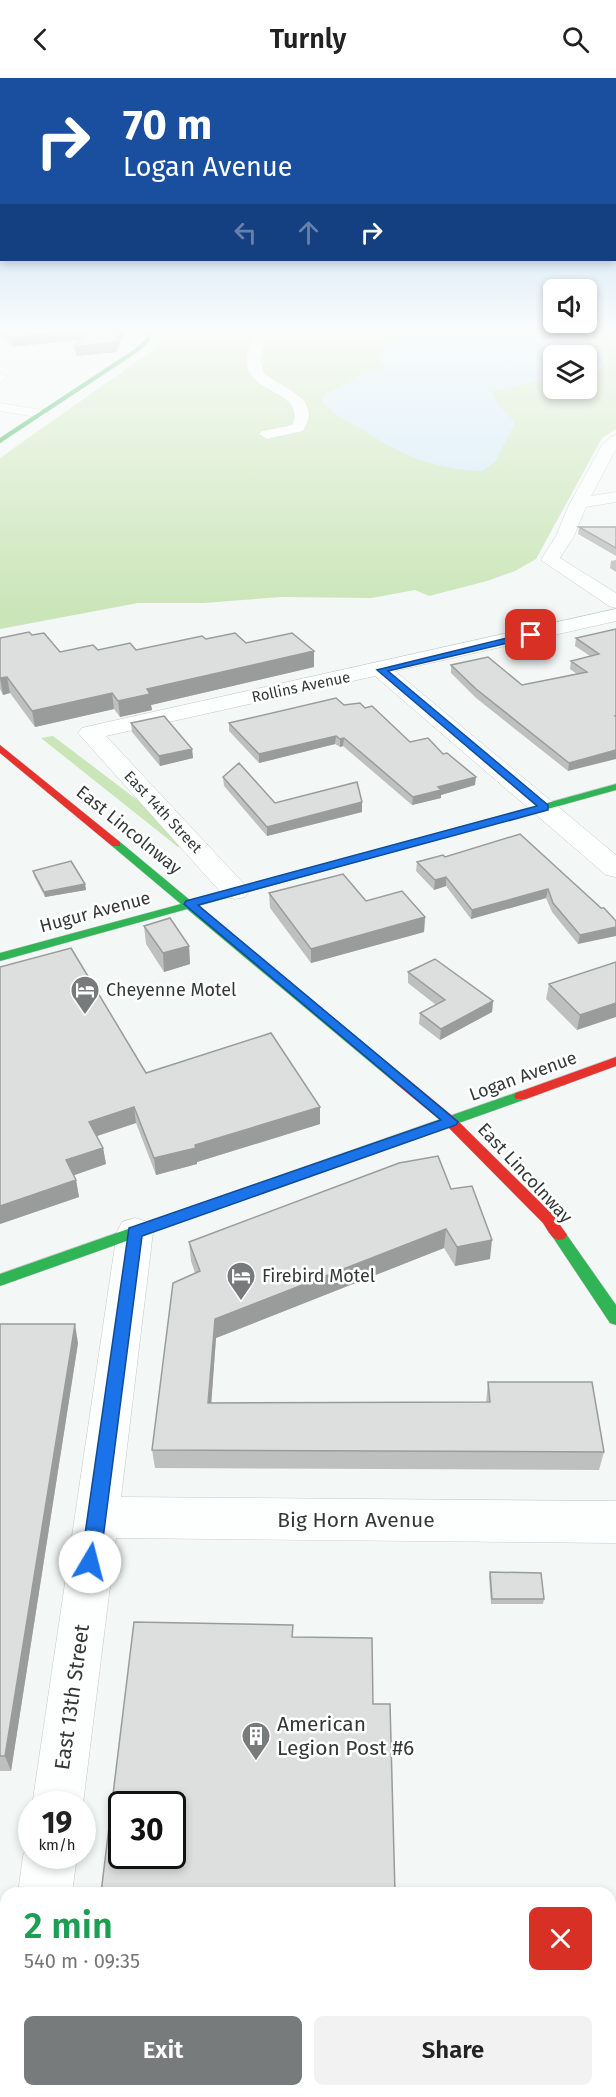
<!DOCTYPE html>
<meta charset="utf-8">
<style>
:root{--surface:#fff;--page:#f2f2f2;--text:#222;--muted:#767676;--accent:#787b7b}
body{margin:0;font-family:"Fira Sans",sans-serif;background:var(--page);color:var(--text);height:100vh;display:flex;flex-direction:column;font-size:22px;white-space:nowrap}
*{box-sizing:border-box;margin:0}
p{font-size:20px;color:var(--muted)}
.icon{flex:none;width:33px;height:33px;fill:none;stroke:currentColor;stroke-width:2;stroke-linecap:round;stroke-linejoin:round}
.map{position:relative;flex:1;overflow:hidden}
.side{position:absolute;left:0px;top:1809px;width:616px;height:210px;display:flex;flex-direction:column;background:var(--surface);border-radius:18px 18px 0 0;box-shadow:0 3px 9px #0003}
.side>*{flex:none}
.top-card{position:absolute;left:0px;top:0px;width:616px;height:183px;box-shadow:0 3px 9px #0003;background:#1a4fa0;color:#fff;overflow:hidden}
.controls{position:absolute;left:543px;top:201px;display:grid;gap:12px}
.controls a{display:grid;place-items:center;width:54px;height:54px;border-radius:9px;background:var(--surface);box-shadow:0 3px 9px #0003;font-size:30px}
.speed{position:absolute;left:18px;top:1713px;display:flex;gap:12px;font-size:30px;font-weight:700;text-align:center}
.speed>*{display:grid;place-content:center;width:78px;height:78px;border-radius:50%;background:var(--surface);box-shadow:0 3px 9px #0003;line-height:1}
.speed small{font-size:15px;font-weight:400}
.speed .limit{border:3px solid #111;border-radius:9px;background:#fff;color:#111}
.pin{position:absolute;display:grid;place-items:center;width:51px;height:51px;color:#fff;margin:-26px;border-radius:12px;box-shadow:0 3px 9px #0006}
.me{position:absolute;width:66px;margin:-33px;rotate:8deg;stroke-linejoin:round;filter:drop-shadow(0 0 4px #0008)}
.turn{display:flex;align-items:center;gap:21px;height:126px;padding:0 24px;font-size:27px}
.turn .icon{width:78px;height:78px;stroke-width:2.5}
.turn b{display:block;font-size:42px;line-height:51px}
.lanes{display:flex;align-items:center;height:57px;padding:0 24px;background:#0003;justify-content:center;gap:30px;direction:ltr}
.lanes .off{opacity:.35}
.round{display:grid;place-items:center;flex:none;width:63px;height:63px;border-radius:9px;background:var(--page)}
.overview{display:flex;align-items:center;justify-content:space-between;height:102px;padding:0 24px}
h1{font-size:36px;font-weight:600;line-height:45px;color:#1e9e55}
.action{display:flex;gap:12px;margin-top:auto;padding:12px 24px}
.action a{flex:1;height:69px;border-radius:9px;background:var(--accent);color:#fff;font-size:24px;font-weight:600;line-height:69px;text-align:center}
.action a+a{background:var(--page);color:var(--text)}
header{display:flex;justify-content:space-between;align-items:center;height:78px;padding:0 24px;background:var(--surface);font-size:27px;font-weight:600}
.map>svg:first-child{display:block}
</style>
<header><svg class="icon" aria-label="back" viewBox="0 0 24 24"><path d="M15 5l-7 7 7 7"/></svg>Turnly<svg class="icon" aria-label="search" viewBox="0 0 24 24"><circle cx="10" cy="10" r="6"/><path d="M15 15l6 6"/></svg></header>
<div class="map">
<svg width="616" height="2019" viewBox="0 0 616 2019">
<rect width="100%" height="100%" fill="#f3f8f7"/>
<!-- green -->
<path fill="#cae5b7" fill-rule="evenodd" d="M164 252H616V351L602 360 536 481 515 493 487 503 429 518 415 512 371 520 281 519 204 525H138L0 551V380L153 272ZM554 278H586V310H554Z
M53 658 144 727 180 768 178 769 41 660Z"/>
<!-- water -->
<path fill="#cfe9f8" d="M448 252H569L585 265 610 274C607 286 598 295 587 298L586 278H554L553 303H536L492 314 498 326 515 345 495 384 482 393C441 392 407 380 373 358 355 347 338 340 323 325L321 320 325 316 371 292 386 291 387 289 378 282 377 279 389 265 395 262Z"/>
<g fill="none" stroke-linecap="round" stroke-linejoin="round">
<!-- street casing -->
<g stroke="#c5c9c8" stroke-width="1">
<path id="street" d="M256 252H268L260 281 264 295C284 312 324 320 303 353L267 361 259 356 262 353 292 347C307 313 247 316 247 284 246 274 252 263 256 252Z
M0 295 8 299 0 304Z
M0 325 42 332 49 336 42 340 0 333Z
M616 357V371L591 418 616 414V424L586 429 574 458 560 480 616 515V530L609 528 541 482 556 458 569 427 602 367 611 359Z
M616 531V543L395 593 616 777V799L606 797 375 598 106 658 245 807 249 813 245 819 235 821 225 819 78 655 82 650 90 648Z
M135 1140 148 1144 153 1154 121 1419 616 1423V1465L116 1460 83 1726 32 1728 117 1154 122 1144Z
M31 1759 32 1778H77L72 1815H18L23 1778Z
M6 1988V2013H48L47 2019H0V1990Z"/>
</g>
<!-- fast casing -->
<g stroke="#c5c9c8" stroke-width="1">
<path id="fast" d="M148 252H153L149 264 139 273 0 365V360L135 271 145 262Z
M616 706V712L198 828 404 998 406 1001 404 1004H394L187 831 0 883V875L181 826 112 768V764H120L191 823Z
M521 1013 528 1018 526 1021 0 1208V1196Z
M559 1151 564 1153 616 1227V1247L610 1245 554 1161 551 1157 554 1153Z"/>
</g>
<!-- jam casing -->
<g stroke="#c5c9c8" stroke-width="1">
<path id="jam" d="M0 667 120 764V768H112L0 675Z
M616 979V988L526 1021H516L514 1018 516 1015Z
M399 996 404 998 456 1041 553 1137 567 1157 564 1161C553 1165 549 1154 543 1145L446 1047 394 1004 392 1001 394 998Z"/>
</g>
<!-- street -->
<use href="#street" fill="#fdfefe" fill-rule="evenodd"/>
<!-- fast -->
<use href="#fast" fill="#30b455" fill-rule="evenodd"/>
<!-- jam -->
<use href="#jam" fill="#e5322d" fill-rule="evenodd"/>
</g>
<!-- wall -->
<path fill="#bdc0bf" d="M0 252H127L116 274 76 278 79 261 12 269 0 258Z
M579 449H616V478L578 456Z
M616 482V494L610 490 611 483Z
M616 551 568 693 476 620 451 595V587L522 607 577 596 570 591 571 583 590 578 575 568 576 560Z
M0 560 60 574 136 572 206 561 246 565 314 589 151 627 152 632 120 639 114 631 35 649 10 615 3 617 0 611Z
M344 627 365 630 410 664 475 707 441 717V720L412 727 343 668 340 669 335 666 259 685 229 653V645Z
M131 645 192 671 193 680 160 688 132 654Z
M223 699 275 725 362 724V734L267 758 224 708Z
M520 756 601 830 578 866 552 834 546 820 471 841 446 808 434 812 416 793 417 784 445 779Z
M33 793 85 806 86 812 45 819 34 798Z
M269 815 366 823 425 839 424 854 311 885 270 830Z
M144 848 189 868 190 886 164 894 146 866Z
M616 884 577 952 546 921 549 906Z
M0 889 146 995 320 1029V1046L197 1084V1086L156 1097 136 1045 97 1058 103 1070 106 1086 74 1097 76 1102 79 1119 0 1146Z
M408 894 493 923 492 934 440 962 419 946 420 935 436 927 408 905Z
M451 1111 490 1181 455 1188 444 1170 216 1260 211 1325 486 1324 488 1304 604 1374 599 1392 155 1390 152 1372 195 1195 191 1183 189 1164Z
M0 1246 78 1265 11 1693H0Z
M490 1494 544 1521 543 1526H491L489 1499Z"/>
<!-- shaded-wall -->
<path fill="#9a9c9b" d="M76 252H85L86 261 12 269 10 260Z
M122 252H127L116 274 76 278 75 269Z
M314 573V589L151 627 152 632 120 639 118 623 147 611Z
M7 599 10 615 3 617 0 600Z
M112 615 114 631 35 649 32 633Z
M336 658 335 666 259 685V676Z
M344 660 343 668 340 669V661Z
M192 671 193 680 160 688 159 678Z
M616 672V681L568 693 569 685Z
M476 699 475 707 441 717V720L412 727 413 719 438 709Z
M362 724V734L267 758V749Z
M446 799V808L434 812 435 802Z
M85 806 86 812 45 819 44 814Z
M548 811 546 820 471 841 472 832Z
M425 839 424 854 311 885V871Z
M616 849V858L578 866 580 857Z
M189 868 190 886 164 894 163 875Z
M493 923 492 934 440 962 441 951Z
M616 925V939L577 952 580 937Z
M134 1029 136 1045 91 1060 89 1044Z
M320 1029V1046L197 1084V1086L156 1097 154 1080Z
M103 1070 106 1086 69 1099 66 1082Z
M76 1102 79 1119 0 1146V1128Z
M446 1151 444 1170 216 1260 210 1343 208 1325 215 1241Z
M492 1162 490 1181 455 1188 457 1169Z
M75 1246 78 1265 11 1693 5 1678Z"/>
<!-- building -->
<path fill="#dcdfde" stroke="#9a9c9b" stroke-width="1.5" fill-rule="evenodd" d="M2 252H76L10 260Z
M85 252H122L116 264 75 269Z
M579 449H616V470Z
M616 551V638H615L616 639V672L569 685 476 611 451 587 488 579 522 607 587 594 571 583 599 576 576 560Z
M29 554 32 557 44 555 60 574 93 567 98 572 130 565 136 572 202 558 206 561 235 555 246 565 292 555 314 573 147 611 150 616 118 623 112 615 32 633 7 599 0 600V560Z
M336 620 344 627 360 625 365 630 372 628 410 664 428 660 443 676 447 675 476 699 438 709 441 712 413 719 344 660 340 661 336 658 259 676 229 645Z
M164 638 192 671 159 678 131 645Z
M239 685 275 725 357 704 362 724 267 749 223 699Z
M520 756 601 830H604L616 843V849L580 857 553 825 548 811 472 832 446 799 435 802 417 784 443 777 445 779Z
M71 783 85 806 44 814 33 793Z
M343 796 366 823 402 813 425 839 311 871 269 815Z
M170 840 189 868 163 875 144 848Z
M71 870 146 995 271 955 320 1029 195 1067 196 1070 154 1080 134 1029 89 1044 103 1070 66 1082 76 1102 0 1128V889Z
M435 881 493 923 441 951 420 935 445 922 408 894Z
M616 884V925L580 937 549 906Z
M438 1078 451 1111 472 1108 492 1162 457 1169 446 1151 215 1241 208 1325 490 1324 488 1304H592L604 1374 152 1372 173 1205 200 1193 189 1164 399 1085Z
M0 1246H75L5 1678H0Z
M490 1494 541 1495 544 1521H492Z
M134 1544 293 1547 292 1559 372 1560 373 1626H390L395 1815H101ZM122 1726H172V1778H122Z"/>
<!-- sky -->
<linearGradient id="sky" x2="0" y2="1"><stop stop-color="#9ec9ee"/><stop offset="0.47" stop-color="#fafcfb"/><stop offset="1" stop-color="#fafcfb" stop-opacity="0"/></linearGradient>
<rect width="616" height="535" fill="url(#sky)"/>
<!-- route -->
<path fill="#1a73e8" stroke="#114b97" stroke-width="1.5" d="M531 554 534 555V559L388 593 548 727V732L198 827 458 1044 456 1047 142 1158 100 1484 97 1490 90 1493 83 1490 81 1484 129 1150 441 1042 184 826 186 823 537 728 377 592Z"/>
<!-- icons -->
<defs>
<g id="hotel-pin" transform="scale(1.5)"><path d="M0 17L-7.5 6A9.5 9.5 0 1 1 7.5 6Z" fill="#787b7b" stroke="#fff"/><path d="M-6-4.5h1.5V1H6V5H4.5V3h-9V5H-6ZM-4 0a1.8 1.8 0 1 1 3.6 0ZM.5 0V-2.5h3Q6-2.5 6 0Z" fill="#fff"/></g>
<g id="building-pin" transform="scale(1.5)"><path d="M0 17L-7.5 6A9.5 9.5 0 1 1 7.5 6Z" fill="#787b7b" stroke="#fff"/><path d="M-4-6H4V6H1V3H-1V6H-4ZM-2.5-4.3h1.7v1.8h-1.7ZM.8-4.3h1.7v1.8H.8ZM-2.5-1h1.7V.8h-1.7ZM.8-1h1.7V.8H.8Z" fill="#fff"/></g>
</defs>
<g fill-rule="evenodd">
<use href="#hotel-pin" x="85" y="912"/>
<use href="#hotel-pin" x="241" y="1198"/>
<use href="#building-pin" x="256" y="1658"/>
</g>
<g text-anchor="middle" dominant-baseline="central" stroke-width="5" stroke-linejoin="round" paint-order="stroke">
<!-- far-street labels -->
<g font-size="15" fill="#363838" stroke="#fff">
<text transform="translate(301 609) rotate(-12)">Rollins Avenue</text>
<text transform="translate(163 734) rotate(47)">East 14th Street</text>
</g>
<!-- street labels -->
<g font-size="18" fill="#363838" stroke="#fff">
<text transform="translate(129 752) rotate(39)">East Lincolnway</text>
<text transform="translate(95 834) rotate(-15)">Hugur Avenue</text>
<text transform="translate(523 998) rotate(-20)">Logan Avenue</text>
<text transform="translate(525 1095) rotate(47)">East Lincolnway</text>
</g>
<!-- poi labels -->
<g font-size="18" fill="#363838" stroke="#fff" text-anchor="start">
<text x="106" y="912">Cheyenne Motel</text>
<text x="262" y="1198">Firebird Motel</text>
</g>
<!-- near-street labels -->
<g font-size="21" fill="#363838" stroke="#fff">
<text x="356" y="1442">Big Horn Avenue</text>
<text transform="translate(72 1619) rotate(-82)">East 13th Street</text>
</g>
<!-- near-poi labels -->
<g font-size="21" fill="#363838" stroke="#fff" text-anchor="start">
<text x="277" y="1646">American<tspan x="277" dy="24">Legion Post #6</tspan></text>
</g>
</g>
</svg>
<div class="controls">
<a><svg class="icon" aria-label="sound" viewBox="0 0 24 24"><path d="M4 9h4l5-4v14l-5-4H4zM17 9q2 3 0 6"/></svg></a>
<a><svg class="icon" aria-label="layers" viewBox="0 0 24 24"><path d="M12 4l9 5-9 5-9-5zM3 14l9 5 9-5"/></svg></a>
</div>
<div class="speed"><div>19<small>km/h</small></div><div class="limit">30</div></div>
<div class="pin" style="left:531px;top:557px;background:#d93025"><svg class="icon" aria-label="arrive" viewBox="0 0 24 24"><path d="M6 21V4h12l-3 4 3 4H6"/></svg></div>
<svg class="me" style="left:90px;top:1484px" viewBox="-20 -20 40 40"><circle r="19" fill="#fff"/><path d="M0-13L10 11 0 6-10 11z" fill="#1a73e8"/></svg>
<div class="top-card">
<div class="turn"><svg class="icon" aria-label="right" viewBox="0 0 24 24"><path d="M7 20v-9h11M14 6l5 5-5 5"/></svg><div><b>70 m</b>Logan Avenue</div></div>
<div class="lanes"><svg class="icon off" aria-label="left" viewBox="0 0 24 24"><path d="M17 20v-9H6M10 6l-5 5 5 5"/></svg><svg class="icon off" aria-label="ahead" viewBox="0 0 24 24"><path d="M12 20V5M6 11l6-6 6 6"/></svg><svg class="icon" aria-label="right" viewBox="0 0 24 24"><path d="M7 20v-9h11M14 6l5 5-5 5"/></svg></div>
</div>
<section class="side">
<div class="overview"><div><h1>2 min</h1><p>540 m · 09:35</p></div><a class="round" style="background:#d93025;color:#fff"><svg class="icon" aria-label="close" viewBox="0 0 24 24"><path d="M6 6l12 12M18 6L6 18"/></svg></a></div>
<div class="action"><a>Exit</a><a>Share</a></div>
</section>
</div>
